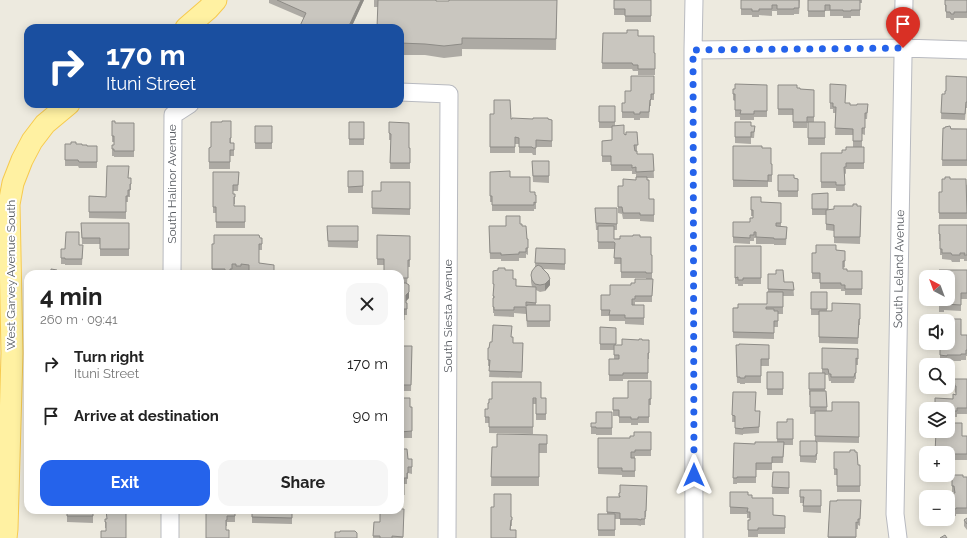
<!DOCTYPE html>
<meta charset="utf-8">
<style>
:root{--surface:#fff;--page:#f6f6f6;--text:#222;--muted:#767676;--accent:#2563eb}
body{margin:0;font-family:Raleway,sans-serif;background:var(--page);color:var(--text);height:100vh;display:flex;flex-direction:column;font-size:15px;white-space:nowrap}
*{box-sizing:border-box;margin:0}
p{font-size:13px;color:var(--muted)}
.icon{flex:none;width:22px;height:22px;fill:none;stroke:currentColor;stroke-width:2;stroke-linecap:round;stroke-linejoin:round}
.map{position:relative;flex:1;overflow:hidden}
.panel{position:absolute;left:24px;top:270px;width:380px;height:244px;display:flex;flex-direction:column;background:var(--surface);border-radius:12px;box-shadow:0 2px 10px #0003}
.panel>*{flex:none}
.guide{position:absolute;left:24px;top:24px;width:380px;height:84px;border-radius:12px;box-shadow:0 2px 10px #0003;background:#1a4fa0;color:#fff;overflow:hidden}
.needle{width:26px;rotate:319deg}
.buttons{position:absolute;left:919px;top:270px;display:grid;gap:8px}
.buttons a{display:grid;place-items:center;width:36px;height:36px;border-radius:8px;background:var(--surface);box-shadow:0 2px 10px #0003;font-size:20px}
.pin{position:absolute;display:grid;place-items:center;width:34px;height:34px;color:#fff;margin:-41px -17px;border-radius:50% 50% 50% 0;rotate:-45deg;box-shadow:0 0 4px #0007}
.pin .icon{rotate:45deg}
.me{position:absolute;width:44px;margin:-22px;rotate:0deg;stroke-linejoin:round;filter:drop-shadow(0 0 3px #0008)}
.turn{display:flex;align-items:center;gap:14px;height:84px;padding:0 16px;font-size:18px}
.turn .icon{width:52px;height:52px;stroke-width:2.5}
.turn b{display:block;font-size:28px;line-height:34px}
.round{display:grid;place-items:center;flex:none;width:42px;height:42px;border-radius:12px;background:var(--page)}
.headline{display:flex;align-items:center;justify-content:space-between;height:68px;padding:0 16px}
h1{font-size:24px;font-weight:700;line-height:30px}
.action{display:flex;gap:8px;margin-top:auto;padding:8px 16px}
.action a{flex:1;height:46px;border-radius:12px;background:var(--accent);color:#fff;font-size:16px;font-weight:700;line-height:46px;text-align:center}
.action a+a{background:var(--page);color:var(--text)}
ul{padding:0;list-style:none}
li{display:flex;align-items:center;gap:12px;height:52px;padding:0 16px}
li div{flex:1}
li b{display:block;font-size:15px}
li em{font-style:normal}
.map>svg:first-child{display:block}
</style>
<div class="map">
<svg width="967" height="538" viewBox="0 0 967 538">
<rect width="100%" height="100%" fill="#edeadf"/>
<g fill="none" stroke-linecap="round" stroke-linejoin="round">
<!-- minor casing -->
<g stroke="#b8bac0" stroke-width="19">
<path id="minor" d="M694 0 693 50 694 538
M693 50 903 48 967 50
M400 92 449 94 447 538
M172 274 173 115 190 104
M170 538V510
M898 538 895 514 904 0"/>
</g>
<!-- major casing -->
<g stroke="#f7ca4e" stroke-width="23">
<path id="major" d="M186 28 208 9 216 0
M6 538 7 529 12 353 9 204 13 183 22 160 32 141 45 124 69 104"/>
</g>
<!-- minor -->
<use href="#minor" stroke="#fff" stroke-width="17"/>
<!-- major -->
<use href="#major" stroke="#fff1a2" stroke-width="21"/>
</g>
<!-- wall -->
<path fill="#adaaa4" d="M269 0H364L351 28H299L304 18 269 3Z
M374 0H436V1L557 0 556 50 462 49V56L444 58 425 55H400V28L378 7H374Z
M614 0H651V22H625V15H614Z
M741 0H800L799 14H794V15H777V11H772V16L759 15V17H752V15H741Z
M808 0H862V3H860V16H851V18H843V16H830V11H825V17H808Z
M945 0H967V18H954V20H951L950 18H946V11H945Z
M603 33 638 36 654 53H655V75H638V71H633L632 69H602Z
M654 76V100H651V106H650L649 118H640V120H634V118H622V103H625L631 91Z
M967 77V108H966L965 120 941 119 942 94H945L946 91Z
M830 84 845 103 850 105H857L868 104 867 119H865V135L862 134V147H864V169H846V174L844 173 845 191H836V188H821V153H842L853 147V135H835L836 113H833V109H830Z
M767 85V117H754V120H740V117H735V101L733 100V89Z
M778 85 797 88 800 89 814 90V122H825V145H808V123H807V128H793V115H778Z
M599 106H615V126L624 134 637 132V154H653L654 178H647L649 199H654V222L640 221V219H623L622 214 618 213V186H623L636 180V174H632V171H611V162H602V141L612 140V128H599Z
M490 114H494L511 119 552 120V147H536V155H533L532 153H519V144H515V153H490Z
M112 121 115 123H134V157H114V156H112V145H114V142H112Z
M231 121V143H234V156H230V169H209V148L211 147 222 122Z
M349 122H364V145H349Z
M389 122 409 148H410V169H390L391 140H389Z
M735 122 751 126H755L754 138H751V144L735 143Z
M255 126H272V149H255Z
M943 128 967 129V166H942Z
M65 144H76L87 146H97V168H79L78 166H65Z
M733 146 762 148 771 164H772V182H768V187H733Z
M532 161H549V183L533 182Z
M348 171H363V193H348Z
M213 172H239L238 191H233V194L235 197V204H234V206H245V228H216V213H213Z
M490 172 510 177 530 192 535 195H536V209H534V211H492V202H490Z
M778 175 798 179V197H778Z
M129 178H131V190H130V197H128V202H126V219L89 218V196L106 197Z
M945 179H950L967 185V219H939V192H942Z
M410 182V215L372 214V191H381Z
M828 193V210L861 206 860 244 834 243V231L826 230V215H812V194Z
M751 197 761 202 781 203V227H787L786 245H774V244H756V238H754V241H750V244L733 243V237L750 222 753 218V216H751Z
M595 208H617V230H614V239L640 237 651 255H652V302H635V305H644V325L625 324V321H609V316H601V295H610L635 283 646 279V278H621V264H614L615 249H598V230H596Z
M81 223H129V256H100V244H82Z
M520 224 522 226 527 239H528V255L526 254V258H519V261H501V259H490L489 226H506Z
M939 225H967V261H964V259H960V262H952L951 260 942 259V255H940V241H939Z
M327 226H358V248L328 247Z
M377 235 410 236V267H408L407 284 409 298 406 301V303H407V315H404V326H400V274L384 265H377Z
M262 238V250H259L249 271H241V273L236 272V271H232V274H212V244Z
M79 245H83L82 265H65V264H61V249H65Z
M735 246H761V284H743V286H738V284H735Z
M536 248 565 249V270L544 269 550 285 545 291 540 292 536 290V305H550V327H527L526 314 514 313V317L494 316V313H493V298L494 290 493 271 505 270 513 279 516 286 532 287 531 282V275L535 267Z
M836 250 845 251V267L843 268V269L847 271H862V295H845V291H841V289H820V279H812V253Z
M967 270V299H961V311L944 310V312H939V299Z
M768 274 784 282H793L794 296H783V314H778V327H774V339L733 338V308L767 304 768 292Z
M811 292H827V311H832L860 304V325H859L858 344 819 343V315H811Z
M600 327 616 328V345H622L642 340H649V359H648V379H623V381H609V359H614V350H600Z
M961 335H967V356H966V360H961V361H947V363L940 361V349H938V343Z
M511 337 513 343H523L522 378 489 377 490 366H488V360L489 348 492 342Z
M736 345H769V366H761V383H745V384H740V383H737Z
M400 346H412L411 391H400Z
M822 348 858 349V365H856V379H855L854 383H831V381H829L828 375H825V391H826L827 411H832L859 402V443L817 442V460H816V463L800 462V441H815V414H810V395H809V373H822Z
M767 372H783V395H767Z
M954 379H967V414H957V417H953V420H948V409L953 399 956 395V392L955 393Z
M651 381V405H649V423H638V425H631V423H619V416H613V398H628Z
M733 392 756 411H760L759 433 743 434V435L735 434V422H732Z
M400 398 410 407H412V438H400Z
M546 398V420H536V404H533V434L489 433V423H485V409H488L489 399Z
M612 412V435H596V434H591V423H596Z
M793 419V445H784L783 463H772V470H756V483H737V484H733L734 443 755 444 777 442V422H787Z
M651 432V456H635V477H622V475L598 474V438H630L634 436Z
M547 435V453H539V486H491L492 447H497Z
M962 436H967V460H948V453Z
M400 449 408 459H412V474L408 473V479H407V484H404V501H400Z
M834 452H855L858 465H860V492H837V475H834Z
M773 472H789V494H772Z
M952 475 963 477H967V514H956V516H952V519H934H948V497L954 493V492H952Z
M647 486 646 517H645V525H641V526L637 525H620V519H615V536H598V514H607V497H619V493Z
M800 490H821V513L803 512V503H800Z
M730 492 748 495 773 515 785 516V534H758V537H748V520H750V518H747V514H730Z
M861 500 860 526 858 525V529H856V538H828L830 501Z
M494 507 511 517H512V526H511V530L516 538Z
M67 510H93V523L67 522Z
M126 510 106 528H105V522L107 519Z
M206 510H235V522H227V526H226V530Z
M252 510H292V524L252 523Z
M400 510 403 538H373L374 522H380Z
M967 518V530L964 526V520Z"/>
<!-- shaded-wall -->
<path fill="#8d8b86" d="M361 0H364L351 28H348Z
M550 279V285L545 291V284Z
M409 292V298L406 301V295Z"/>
<!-- building -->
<path fill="#c9c6bf" stroke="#8d8b86" d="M277 0H361L348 28H299L306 13Z
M378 0H436V1H449V0H557L556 39 462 38V44L444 46 425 44 400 43V28H377Z
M614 0H651V16H625V9H614Z
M741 0H799V8H794V9H777V5H772V9H759V11H752V9H741Z
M808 0H860V10H851V11H843V10H830V5H825V11H808Z
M945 0H967V12H954V14H951L950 12H946V5H945Z
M627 30H638V36H654V53H655V69H638V65H633L632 63H602L603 33H627Z
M631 76H654V94H651V99L650 100 649 112H640V114H634V112H622V103H625V91H631Z
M946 76 967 77V102H966L965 114 941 113 942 94H945V91H946Z
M735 84 767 85V111H754V114H740L741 110H735V94H733V89H735Z
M830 84 846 85 845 103H850V105H857V104H868L867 113H865V128H862V141H853V129L835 128 836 107H833V103H830Z
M778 85H797V88H800V89L814 90V117H807V122H793V109H778Z
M494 100H510L511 119H512V118L533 119V118H548V119L552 120V141L536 140V148H533L532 147H519V138L515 137V147H490V114H494Z
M599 106H615V122H599Z
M112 121H115V123H134V151H114V149H112V145H114V136H112Z
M222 121H231V138H230V143H234V150H230V162H209V148L211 147V122H222Z
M349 122H364V139H349Z
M389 122 409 123V148H410V163H390L391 134 389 133Z
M735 122H751V126H755L754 132H751V137H735Z
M808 122H825V138H808Z
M624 125V134L626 135V132H637L638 145H634L635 151H637V154H653L654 171 636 172V167L632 168V165H611V156H602V141L612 140V126Z
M255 126H272V143H255Z
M950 126 951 129H967V160H942L943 128H945V127Z
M71 142H76V144H82V145H87V146H97V162H79L78 160H65V144H71Z
M733 146H762V148H771V164H772V175H768V181L733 180Z
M846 147H864V163H846V167H844L845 185H836V182H821V153H842V150H846Z
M532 161H549V176H533Z
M107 166H129L128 178H131V184H130V190H128V196H126V212H89V196L106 197Z
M348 171H363V186L348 187Z
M510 171V177H530V192H535V195H536V203L534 202V205H492V196H490V172Z
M213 172H239L238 185H233V194H235V197H234V206H245V222H216V207H213Z
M778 175H794V178L798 179V191H778Z
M636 177H647V180H649V199H654V215H640V213H623L622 207H618V186H623V179L636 180Z
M945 177H950V179H966L967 213H939V192H942V179H945Z
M381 182H410V209L372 208V191H381Z
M828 193V209H812V194Z
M751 197H761V202L781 203V223H776V226L787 227 786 239H774V238L756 237V232H754V235H750V238L733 237V222H750V218H753V210H751Z
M853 204H857V206H861L860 237H834V225L826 224V210L834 209V206H853Z
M595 208H617V224L596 223Z
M506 216H520V224H522V226H526L527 239H528V248H526V252H519V254L501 255V253H490L489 226H506Z
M81 223H129V249H100V238H82Z
M939 225H967V255H964L965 253H960V255H952L951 253H942V249H940V234H939Z
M327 226H358V241H328Z
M598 226H614V239H620V236H633V235H640V237H651V255H652V273H646V272H621V258H614L615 243 614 242H598Z
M66 232H79V245H83L82 259H65V258H61V249H65Z
M214 235H259L260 238H262V244H259V263L274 265V274H249V265L241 264V266H236V264H232V269H230V271H225V269H212V244H214Z
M377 235 410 236V260H408V278H400V274H384V259H377Z
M816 245H836V250L845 251V261H843V269H847V271H862V289H845V285H841V283H820V273H812V253H816Z
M735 246H761V278H743V280H738V277L735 278Z
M536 248 565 249V264L535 263Z
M538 265 542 267V268L548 274 550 279 545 284 540 285 535 284 532 280 531 275 532 271 536 266H537Z
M498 268H505V270H513V279H516V286L536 287V303L526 302V306H527V305H550V321H527L526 307H514V310H494V307H493V298H494V296H493L494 284H493V271L498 270Z
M51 269 57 270 56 271H64V274H48V271H51Z
M776 270H783L784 282H793L794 290 768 289V274H776Z
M939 270H967V293H961V305L944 304V305H939V299H948V277H939Z
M635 279H653L652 296H635V299H632V305H644V318H625V315H609L610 310H601V295H610V285H631V283H635Z
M400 283H406L409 285V292L406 295V303H407V309H404V320H400Z
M767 292H783V307H766V309H774V311H778V321H774V333L733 332V308H738V304H767Z
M811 292H827V309H811Z
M832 303 860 304V319H859L858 338 819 337V311H832Z
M938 319H961V335H967V350H966V354H961V355H947V356L940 355V343H948V321H938Z
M493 325 512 326 511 337H513V343H523L522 372 489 371 490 360H488V348H489L490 342H492Z
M600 327 616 328V344H600Z
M622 339 639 340V339H642V340H649V353H648V373H623V375H609V359H619V355H614V345H622Z
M739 344 769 345V359H761V376H745V378H740V377H737L736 345H739Z
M400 346H412L411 385H400Z
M822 348 858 349V359L856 358V373H855L854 377H831V374H829L828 369H822Z
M767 372H783V389H767Z
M809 373H825V389H809Z
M954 379H967V408H957V411H953V414H948V409H935V398L953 399V394L956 395V386H955Z
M628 381H651V399H649V417H638V419H631V417H619V410H613V398H628Z
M492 382H541V398H546V414H536V398H533V427H489V417H485V409H488V403H489V399H492Z
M810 391H826L827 407H810Z
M733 392H756L755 411H760L759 427 743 428V429L735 428V416L732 415Z
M400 398H410V407H412V431L400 432Z
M832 402H859V437L815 436V411H832Z
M596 412H612V428H596V427H591V423H596Z
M787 419H793V439H777V422H787Z
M948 423H962V436H967V454H948V453H935L936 431H948Z
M634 432H651V450H635V452H631V458H635V471H622V468H598V438H630V436H634Z
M497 434 547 435V444H539V477H491L492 447H497Z
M800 441H816V442H817V454H816V456H800Z
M755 442H784L783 457H772V463H756V477H737V478H733L734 443 755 444Z
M400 449H407L408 459H412V467H408V473H407V478H404V495H400Z
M850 450H855V452H857L858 465H860V486H837V469H834V452H850Z
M773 472H789V488L772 487Z
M952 475H963V477H967V508H956V509H952V513H948V497H935V496H950L951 493H955L954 486H952Z
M620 485 647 486 646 511H645V519H641V520L637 519H620V513L607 512V497H620V496H619V493H620Z
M800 490H821V506H803L804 497H800Z
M730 492H748V495H752V498H773V515L785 516V528H758V530H748V520H750V512H747L748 508 730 507Z
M494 494H511V517H512V520H511L510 530H516V538H491V507H494Z
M837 500H861L860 519H858V523L856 522V537H828L830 501H837Z
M400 509H404L403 537 392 536V538H380V536H373L374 522H380V510H400Z
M67 510H93V516H67Z
M106 510H126V538H101V531H106V522H105V519H107Z
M206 510H235V516H227V520H226V530H229V538H206Z
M252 510H292V518L252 517Z
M598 514H615V530H598Z
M967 518V524L964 520Z
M340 531H355L357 533V538H335V532H340Z
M945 535 947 538H940Z"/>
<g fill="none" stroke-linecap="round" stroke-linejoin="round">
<!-- route -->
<path stroke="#2563eb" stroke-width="7" stroke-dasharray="0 12.6" d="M694 475 693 50 903 48"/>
</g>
<g text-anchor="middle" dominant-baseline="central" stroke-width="4" stroke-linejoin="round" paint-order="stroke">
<!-- street labels -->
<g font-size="12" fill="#585c62" stroke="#fff">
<text transform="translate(172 184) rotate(-90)">South Halinor Avenue</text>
<text transform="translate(899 269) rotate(-89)">South Leland Avenue</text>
<text transform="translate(11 275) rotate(-90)">West Garvey Avenue South</text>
<text transform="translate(448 316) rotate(-90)">South Siesta Avenue</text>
</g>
</g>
</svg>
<div class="buttons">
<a><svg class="needle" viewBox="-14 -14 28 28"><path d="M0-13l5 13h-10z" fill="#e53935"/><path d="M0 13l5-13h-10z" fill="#767676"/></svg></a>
<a><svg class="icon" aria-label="sound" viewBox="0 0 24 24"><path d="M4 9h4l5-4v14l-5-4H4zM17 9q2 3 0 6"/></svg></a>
<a><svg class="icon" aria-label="search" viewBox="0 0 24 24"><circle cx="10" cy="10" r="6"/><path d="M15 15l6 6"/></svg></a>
<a><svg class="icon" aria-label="layers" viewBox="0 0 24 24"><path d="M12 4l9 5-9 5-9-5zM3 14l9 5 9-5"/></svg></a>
<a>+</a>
<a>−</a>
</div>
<div class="pin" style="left:903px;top:48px;background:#d93025"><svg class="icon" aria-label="arrive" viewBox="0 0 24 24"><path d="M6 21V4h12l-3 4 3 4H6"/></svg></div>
<svg class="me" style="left:694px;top:475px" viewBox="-20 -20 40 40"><path d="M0-17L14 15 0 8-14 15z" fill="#2563eb" stroke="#fff" stroke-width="4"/></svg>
<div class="guide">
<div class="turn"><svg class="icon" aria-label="right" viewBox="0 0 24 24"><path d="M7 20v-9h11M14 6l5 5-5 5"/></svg><div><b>170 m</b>Ituni Street</div></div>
</div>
<section class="panel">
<div class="headline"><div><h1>4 min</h1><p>260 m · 09:41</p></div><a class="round"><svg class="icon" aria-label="close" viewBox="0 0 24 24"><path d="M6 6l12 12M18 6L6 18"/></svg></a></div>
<ul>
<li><svg class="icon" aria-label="right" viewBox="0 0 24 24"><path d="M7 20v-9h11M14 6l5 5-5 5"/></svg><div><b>Turn right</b><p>Ituni Street</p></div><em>170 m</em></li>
<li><svg class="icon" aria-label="arrive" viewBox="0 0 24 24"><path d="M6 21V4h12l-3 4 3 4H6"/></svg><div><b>Arrive at destination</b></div><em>90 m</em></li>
</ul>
<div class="action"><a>Exit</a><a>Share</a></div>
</section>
</div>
